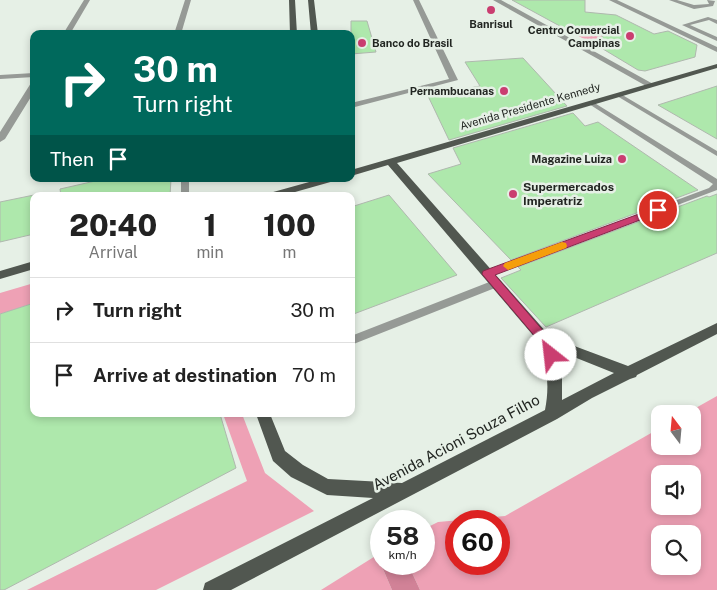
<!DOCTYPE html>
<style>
:root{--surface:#fff;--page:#f2f2f2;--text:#222;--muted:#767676;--line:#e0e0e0}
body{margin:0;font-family:"Public Sans",sans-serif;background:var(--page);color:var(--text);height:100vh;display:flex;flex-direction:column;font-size:19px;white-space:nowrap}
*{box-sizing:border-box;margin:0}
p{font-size:16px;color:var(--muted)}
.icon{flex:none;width:28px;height:28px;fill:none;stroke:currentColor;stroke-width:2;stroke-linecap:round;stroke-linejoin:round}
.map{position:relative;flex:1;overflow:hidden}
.sheet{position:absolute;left:30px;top:192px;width:325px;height:225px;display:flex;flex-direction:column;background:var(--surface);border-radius:10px;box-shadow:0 2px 8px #0003}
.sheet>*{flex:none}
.hud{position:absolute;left:30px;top:30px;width:325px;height:152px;border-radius:10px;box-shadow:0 2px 8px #0003;background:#00695c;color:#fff;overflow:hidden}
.needle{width:32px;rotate:344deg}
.fabs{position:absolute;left:651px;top:405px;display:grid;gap:10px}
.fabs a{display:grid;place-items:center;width:50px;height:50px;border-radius:10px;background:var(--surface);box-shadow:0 2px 8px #0003;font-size:25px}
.speed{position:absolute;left:370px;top:510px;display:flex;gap:10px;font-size:25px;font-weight:700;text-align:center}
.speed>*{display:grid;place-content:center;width:65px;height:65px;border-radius:50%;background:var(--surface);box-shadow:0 2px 8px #0003;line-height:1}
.speed small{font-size:12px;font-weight:400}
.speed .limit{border:8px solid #d22;background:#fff;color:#111}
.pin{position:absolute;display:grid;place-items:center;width:42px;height:42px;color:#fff;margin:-21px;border:2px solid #fff;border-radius:50%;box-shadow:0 1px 5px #0007}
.me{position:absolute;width:55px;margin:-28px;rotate:331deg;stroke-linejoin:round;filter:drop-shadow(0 0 4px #0008)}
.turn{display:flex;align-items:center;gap:18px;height:105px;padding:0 20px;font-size:22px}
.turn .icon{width:65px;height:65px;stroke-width:2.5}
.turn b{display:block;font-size:35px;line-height:42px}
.then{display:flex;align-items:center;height:48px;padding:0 20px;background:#0003;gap:10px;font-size:19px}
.eta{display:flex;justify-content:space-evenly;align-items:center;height:85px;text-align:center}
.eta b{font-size:30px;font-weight:800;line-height:35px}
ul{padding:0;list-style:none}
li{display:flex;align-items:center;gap:15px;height:65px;padding:0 20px;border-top:1px solid var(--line)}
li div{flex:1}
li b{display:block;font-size:19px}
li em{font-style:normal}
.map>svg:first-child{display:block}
</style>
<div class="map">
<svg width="717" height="590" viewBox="0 0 717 590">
<rect width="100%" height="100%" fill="#e6f0e6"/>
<!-- green -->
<path fill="#eea1b5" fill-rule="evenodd" d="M569 31 602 35 603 49Z
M34 283V303L0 314V293Z
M717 396V590H420L408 564H424V529L438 522 505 516 660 428V446H692V414H685ZM660 474H692V506H660ZM456 521H499V564H456ZM660 534H692V566H660Z
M223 414H242L265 473 314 511 156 590H27L247 481Z
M377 555 392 590H321Z"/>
<!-- water -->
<path fill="#d18297" d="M381 552V564H408L420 590H392L377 555Z"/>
<!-- building -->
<path fill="#aee8ac" stroke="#afb8ae" d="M512 0H585V12L616 15 654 34 668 31 697 45 695 57 645 71 638 70 603 49 602 35 569 31Z
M351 21H367L376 52 351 54Z
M523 58 567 106 449 140 428 96 480 86 465 62Z
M717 86V139L658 105 683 97Z
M573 113 585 126 598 122 698 190 511 260 428 174 461 164 453 148Z
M104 179H171L170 196H61L60 189Z
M717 194V253L546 327 501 278 521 270 518 267 707 196 709 197Z
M34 195V234L0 242V202Z
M389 195 457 275 351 315V207Z
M34 303V414H220L236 468 4 590H0V314Z"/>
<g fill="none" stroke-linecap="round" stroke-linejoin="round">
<!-- service -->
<path fill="#969a96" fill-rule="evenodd" d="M669 0H677L694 5 709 4 707 0 715 1 713 6 694 9Z
M708 17 717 20V24L709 20 690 25 717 37V41L682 25Z
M619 93 717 151V156L617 96 616 95Z
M589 102H593L717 179V190L490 276H484L482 274 484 272 709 188 713 184 589 104Z
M181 179H189V196H181Z
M497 279 502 283 500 286 351 345V336Z"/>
<!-- minor -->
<path fill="#969a96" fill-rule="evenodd" d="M84 0H90L70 34H63Z
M493 0H501L655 85 648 87Z
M609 0H617L717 47V52Z
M34 73V77L0 79V75Z
M31 83H34V92L5 139 0 142V132Z"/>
<!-- tertiary -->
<path fill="#969a96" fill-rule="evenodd" d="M185 0H191L181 34H174Z
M413 0H419L458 80 351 108V103L449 79Z"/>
<!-- primary -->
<path fill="#515750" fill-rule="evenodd" d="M289 0H295L297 34H290Z
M308 0H314L318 34H311Z
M717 64V68L397 163 547 333 577 347 628 366 717 323V334L637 375 636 377 630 379 592 398 557 419 231 590H203L205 583 373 498 327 495 291 477 273 461 256 414H270L285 451 303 465 328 479 402 483 545 410C550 385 547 363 537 340L388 165 351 176V170ZM554 349 614 373 562 400V374Z
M320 179H335L334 181 281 196H265L266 194Z
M34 261V269L0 279V271Z"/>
</g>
<!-- route -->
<path fill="#ca3e70" stroke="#832849" d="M658 207 661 208V212L495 275 546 334 557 355 555 359 551 360 546 359 538 340 482 274 483 271Z"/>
<!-- slow -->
<path fill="#f59e0b" d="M562 242 566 243 567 246 566 248 508 270 503 266 505 263Z"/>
<!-- markers -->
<g fill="#ca3e70" stroke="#e6f0e6" stroke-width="2">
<circle cx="491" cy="10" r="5"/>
<circle cx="630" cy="36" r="5"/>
<circle cx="362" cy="43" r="5"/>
<circle cx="504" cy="91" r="5"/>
<circle cx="622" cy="159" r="5"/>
<circle cx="513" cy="194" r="5"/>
</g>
<g text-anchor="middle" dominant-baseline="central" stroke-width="5" stroke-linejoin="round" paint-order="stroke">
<!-- far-poi labels -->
<g font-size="11" font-weight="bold" fill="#222622" stroke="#e6f0e6" text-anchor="end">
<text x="491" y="24" text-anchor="middle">Banrisul</text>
<text x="620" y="30">Centro Comercial<tspan x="620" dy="13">Campinas</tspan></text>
<text x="372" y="43" text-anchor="start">Banco do Brasil</text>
<text x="494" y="91">Pernambucanas</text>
<text x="612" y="159">Magazine Luiza</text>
</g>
<!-- far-street labels -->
<g font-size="11" fill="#222622" stroke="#e6f0e6">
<text transform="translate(530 106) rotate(-16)">Avenida Presidente Kennedy</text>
</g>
<!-- poi labels -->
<g font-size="12" font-weight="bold" fill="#222622" stroke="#e6f0e6" text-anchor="start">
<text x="523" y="187">Supermercados<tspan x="523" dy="14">Imperatriz</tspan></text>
</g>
<!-- near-street labels -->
<g font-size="15" fill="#222622" stroke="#e6f0e6">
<text transform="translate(456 442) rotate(-28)">Avenida Acioni Souza Filho</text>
</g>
</g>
</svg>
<div class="fabs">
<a><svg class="needle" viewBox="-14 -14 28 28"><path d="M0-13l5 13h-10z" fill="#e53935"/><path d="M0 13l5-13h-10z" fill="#767676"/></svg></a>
<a><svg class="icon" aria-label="sound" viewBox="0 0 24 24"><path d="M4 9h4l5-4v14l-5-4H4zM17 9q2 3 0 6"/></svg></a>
<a><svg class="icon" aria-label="search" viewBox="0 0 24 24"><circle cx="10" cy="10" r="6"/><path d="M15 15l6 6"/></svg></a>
</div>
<div class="speed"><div>58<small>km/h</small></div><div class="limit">60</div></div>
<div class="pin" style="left:658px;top:210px;background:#d93025"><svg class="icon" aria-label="arrive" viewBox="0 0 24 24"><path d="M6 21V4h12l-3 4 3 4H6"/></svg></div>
<svg class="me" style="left:551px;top:355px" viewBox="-20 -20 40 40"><circle r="19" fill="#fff"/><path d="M0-13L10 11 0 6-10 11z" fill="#ca3e70"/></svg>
<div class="hud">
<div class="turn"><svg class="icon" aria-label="right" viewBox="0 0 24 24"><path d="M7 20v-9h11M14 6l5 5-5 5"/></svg><div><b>30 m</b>Turn right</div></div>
<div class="then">Then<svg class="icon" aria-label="arrive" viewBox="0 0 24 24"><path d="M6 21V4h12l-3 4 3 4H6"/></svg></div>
</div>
<section class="sheet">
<div class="eta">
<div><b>20:40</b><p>Arrival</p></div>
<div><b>1</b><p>min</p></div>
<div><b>100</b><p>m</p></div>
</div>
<ul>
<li><svg class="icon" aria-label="right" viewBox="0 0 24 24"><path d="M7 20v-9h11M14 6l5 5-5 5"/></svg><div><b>Turn right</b></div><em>30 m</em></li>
<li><svg class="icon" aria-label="arrive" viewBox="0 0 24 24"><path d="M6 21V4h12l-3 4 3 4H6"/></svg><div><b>Arrive at destination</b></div><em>70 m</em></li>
</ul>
</section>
</div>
